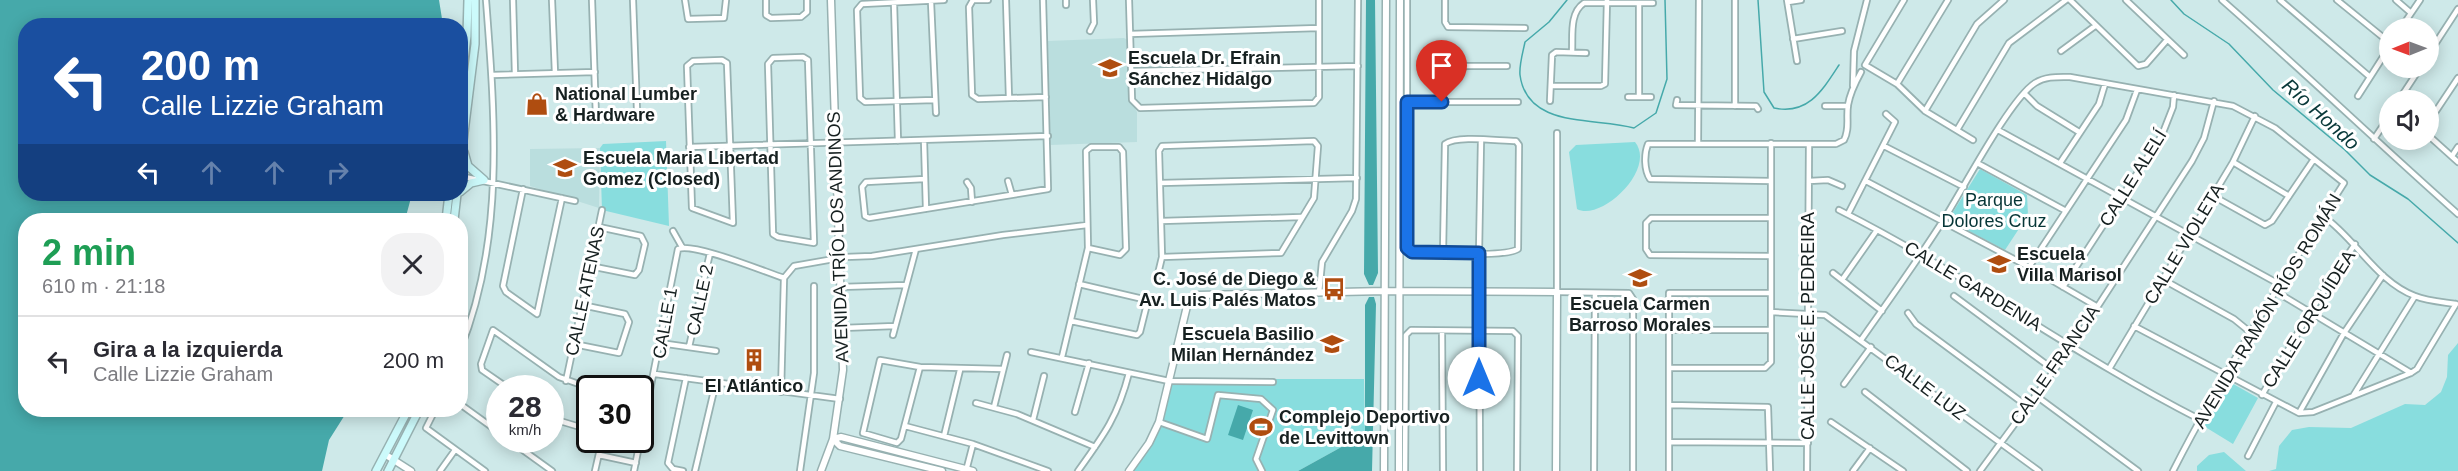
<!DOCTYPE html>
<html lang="es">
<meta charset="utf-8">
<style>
:root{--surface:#fff;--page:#f2f2f3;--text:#2b2b33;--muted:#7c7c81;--line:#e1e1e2}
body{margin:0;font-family:Arial,sans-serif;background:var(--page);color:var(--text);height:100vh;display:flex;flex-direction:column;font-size:22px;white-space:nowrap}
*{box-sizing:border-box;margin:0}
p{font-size:20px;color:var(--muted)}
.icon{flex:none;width:33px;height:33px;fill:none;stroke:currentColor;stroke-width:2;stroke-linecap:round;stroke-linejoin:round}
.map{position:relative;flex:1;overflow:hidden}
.sheet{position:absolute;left:18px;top:213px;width:450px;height:204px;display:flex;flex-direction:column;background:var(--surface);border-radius:24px;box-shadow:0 3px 15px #0003}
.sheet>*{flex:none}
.hud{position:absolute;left:18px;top:18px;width:450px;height:183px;border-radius:24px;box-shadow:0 3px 15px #0003;background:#1a4fa0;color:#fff;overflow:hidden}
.needle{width:39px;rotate:269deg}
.buttons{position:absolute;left:2379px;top:18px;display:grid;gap:12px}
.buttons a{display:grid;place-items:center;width:60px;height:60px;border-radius:50%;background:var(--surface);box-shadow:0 3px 15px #0003;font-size:30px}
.speed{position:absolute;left:486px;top:375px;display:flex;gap:12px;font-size:30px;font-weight:700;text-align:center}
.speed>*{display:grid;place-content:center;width:78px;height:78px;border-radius:50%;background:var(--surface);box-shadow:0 3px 15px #0003;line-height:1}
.speed small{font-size:15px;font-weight:400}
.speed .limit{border:3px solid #111;border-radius:9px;background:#fff;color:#111}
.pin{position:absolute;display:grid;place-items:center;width:51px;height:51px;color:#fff;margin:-62px -26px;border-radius:50% 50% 50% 0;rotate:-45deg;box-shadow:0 0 6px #0007}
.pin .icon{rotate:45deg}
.me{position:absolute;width:66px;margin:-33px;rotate:0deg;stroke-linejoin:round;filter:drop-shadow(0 0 4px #0008)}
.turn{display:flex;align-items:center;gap:21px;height:126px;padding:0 24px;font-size:27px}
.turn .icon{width:78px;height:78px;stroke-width:2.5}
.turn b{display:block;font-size:42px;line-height:51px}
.lanes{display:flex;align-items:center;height:57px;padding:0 24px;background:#0003;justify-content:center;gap:30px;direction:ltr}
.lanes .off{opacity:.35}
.round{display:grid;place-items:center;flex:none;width:63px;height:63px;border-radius:24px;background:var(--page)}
.head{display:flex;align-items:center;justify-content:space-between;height:102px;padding:0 24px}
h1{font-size:36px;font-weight:600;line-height:45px;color:#1e9e55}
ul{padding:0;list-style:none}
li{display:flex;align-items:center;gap:18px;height:90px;padding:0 24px;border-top:2px solid var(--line)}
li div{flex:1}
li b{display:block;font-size:22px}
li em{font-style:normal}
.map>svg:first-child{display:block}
</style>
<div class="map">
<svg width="2458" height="471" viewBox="0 0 2458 471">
<rect width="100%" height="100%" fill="#cee9e9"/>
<!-- built -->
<path fill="#badede" d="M1124 38 1128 40 1131 101 1137 112V142L1050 145 1048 41Z
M600 148 599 208 530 186V149Z"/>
<!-- green -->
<path fill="#88ddde" d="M666 141 669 226 602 210 600 148 603 144Z
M1635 142C1657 169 1601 222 1577 209L1569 152 1576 145Z
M1980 169 2027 195 2028 215 2005 250 1948 220Z
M2458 343V471H2269L2276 469 2279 446 2292 430 2309 427 2351 428 2405 404 2425 405 2441 392 2447 377 2448 355Z
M1177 379H1364L1365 434 1298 471H1131L1150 443 1171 382Z
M2228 381 2258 398 2233 444 2202 425Z
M2224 452 2246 471H2197V466L2209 455Z"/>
<!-- water -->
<path fill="#46a9aa" d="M0 0H439L443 25 26 26V194H412L405 220H26V410H348L329 440 322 471H0Z
M1366 0H1375L1378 273 1373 285H1369L1364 274Z
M1369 297H1374L1376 304 1372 471H1298L1365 434V305Z
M1238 405 1253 410 1243 440 1228 435Z"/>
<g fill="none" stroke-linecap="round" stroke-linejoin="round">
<!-- stream -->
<path stroke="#46a9aa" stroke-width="1.5" d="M1567 0 1549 22 1525 42C1523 52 1519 65 1520 75 1527 129 1595 117 1634 128L1656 113 1667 79 1665 0
M1758 0 1764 92 1774 108C1808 115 1822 91 1839 65
M2171 0 2184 14 2229 44 2273 90 2345 150 2370 175 2408 199 2458 243"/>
<!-- minor casing -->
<g stroke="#97b1b1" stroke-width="8">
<path id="minor" d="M513 0 515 74
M552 0 555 73
M592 0 596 117 632 115 637 110 633 0
M685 0 688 19 724 18 726 0
M766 0V15L771 18 801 17 807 12V0
M988 0H973L969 7 972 95 978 99 1046 97
M1006 0 1009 98
M1066 0V5
M1129 0 1132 100 1140 108 1314 103 1319 97V0
M1407 0V248L1412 252C1433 252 1504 258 1518 249L1519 145 1516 141C1499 141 1457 135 1445 144L1443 252
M1445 0V22L1448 27 1525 28
M1735 0V106
M1787 0 1797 61
M1904 0 1865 65 1897 84 1925 111 1973 140
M2070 0 2138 66 2146 64 2167 40
M2126 0 2184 55
M2222 0C2302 70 2378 143 2458 214
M2280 0 2370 77
M2337 0 2390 43
M2396 0 2411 13
M931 2 936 113
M1788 2 1801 0
M894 3 898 141
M2401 28 2420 0
M1090 31 1094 23 1093 0
M1130 34 1319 28
M1793 39 1842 31
M2061 51 2095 26
M1572 52C1573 36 1569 13 1584 3H1653
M2428 55 2458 9
M803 57 808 60 814 243 778 237 773 234 768 64 773 58Z
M722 60 727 63 733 223 692 208 687 66 693 61Z
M1131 71 1358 66
M492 75 595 72
M1897 84 1948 0
M1551 86H1601L1605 84 1607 0
M1853 86 1854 51 1867 0
M2024 93 2037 106 2079 132
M1639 96V3
M2358 96 2390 46
M1628 97H1651
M935 100 865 102 860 98 857 10 862 4 944 0
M1677 100 1676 105 1756 106 1758 109
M2399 100 2420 68
M1550 101 1552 55 1556 52 1586 53
M1407 102H1518
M1442 102 1443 71 1447 66H1507
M1825 106H1848
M1925 111 1977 24 2004 0
M2428 123 2458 78
M1957 130 2009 43 2066 0
M1998 130 2279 284
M1557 133V292L1629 293 1633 299V471
M2428 135 2458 162
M2374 139 2390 115
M924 140 926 209
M1698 143 1699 0
M1884 146 1964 187
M689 147 1048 136
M2452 156 2458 147
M2233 162 2289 196
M2060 163 2099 104 2105 84
M1979 164 2066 211
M460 176 575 201
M925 179 866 182 862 187 865 216 869 218 1048 189 1043 0
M1008 181 1012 195
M1771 181 1650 179C1644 170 1644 154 1648 144H1836L1844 140C1850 129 1846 118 1848 105 1850 93 1855 83 1861 72
M1809 181 1828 180 1842 186
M1866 181 2029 267 2096 306
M967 182 971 188 972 202
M1160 183 1357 178
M523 189 503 286 506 292 537 314 562 198
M2213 196 2265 225 2272 221 2314 159
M1839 210C1963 272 2075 356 2199 419
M1848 214 1895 122 1886 114
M2323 216C2355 238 2377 282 2415 296 2427 301 2443 302 2456 304
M1161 221 1301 217
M1877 230 1842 280 1882 311
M673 231 682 247
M1771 256 1650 255 1646 249V223L1651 218H1771
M590 266 635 275 639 270 645 244 641 236 599 227
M2029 267 2126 120 2137 90
M1833 273 1842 280
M1157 278 1162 257 1159 151 1162 146 1314 141 1318 146 1314 198 1281 253 1162 257
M2162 279 2234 319 2250 332
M840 287 906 285
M2063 287 2162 135 2173 107 2174 95
M2275 291 2411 373
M1319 293 1322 262 1352 211 1356 199 1358 0
M1954 296 2054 370
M1771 312 1825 315 2039 471
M1908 313 1916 324 2027 406
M1071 321 1137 335 1140 332 1147 304 1143 299 1079 284
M2134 326 2299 413 2313 412 2411 373 2417 369 2456 304
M842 328 895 326
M1669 330H1771
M1442 331 1443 471
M893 335 916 249
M1861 340C1889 300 1918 260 1944 219 1963 189 2010 99 2035 83 2046 76 2058 77 2070 77L2233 106 2275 128 2344 183C2284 277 2224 371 2173 471
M660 343 716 351
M574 344 619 353 629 322 625 314 582 305
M689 347 710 253
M460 350C505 239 495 117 486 0
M1031 352 1169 381 1273 382
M1062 357 1088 248 1086 151 1091 147H1119L1123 152 1126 249 1120 255 1088 248
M920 367 901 439 897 443 863 433 880 360 920 367 1003 369
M1669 368H1765L1771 362V143
M2109 369 2233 162 2255 116
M655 374 840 399
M566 381 602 210
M1844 384 1871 347
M508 388 482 370 481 364 493 330 559 377 590 388
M781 392 784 278 794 266 845 257 872 256 1003 235 1087 225
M1865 392 1967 471
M2035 395 2138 471
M2262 395 2310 312 2355 244
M2353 396 2415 296
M976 403 1017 414 1095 447
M460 404 500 433
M1669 405 1768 407 1770 471
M994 407 1007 355
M435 410 426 428 485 471
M1075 412 1089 363
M2299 413 2344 333 2383 275
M550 418 590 430
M1033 420 1044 376
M1159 422 1207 439 1218 395 1261 399 1273 410 1256 459 1262 471
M1831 422 1903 471
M905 426 973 444 1048 471
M944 436 960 370
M509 440 552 471
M1669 442 1808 443
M599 455 636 463
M2248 456 2276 402
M440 471 455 450
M595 471 602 440
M634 471 678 249C693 242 765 272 784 278
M683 471 673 469 668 463 686 378
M695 471 716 382
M800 471 814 373V286
M966 471 973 444
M1078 471C1104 435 1118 416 1129 373
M1405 471 1406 335 1411 330 1513 331 1518 336 1517 471
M1480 471 1479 253 1481 140
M1594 471 1595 293
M1669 471V293H1771
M1807 471 1809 144
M1853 471 1870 448
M1980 471 2072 346 2192 161 2204 138 2214 101"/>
</g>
<!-- tertiary casing -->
<g stroke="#97b1b1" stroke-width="9">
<path id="tertiary" d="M833 439 841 437 973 471
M833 439 840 446 942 471
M386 455 411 471
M821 471 833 439 843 370 831 0
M1129 471 1149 443 1159 422 1188 302 1198 295 1385 291 1557 292 1556 471
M1384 471 1386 0
M1399 471 1400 0"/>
</g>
<!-- secondary casing -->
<g stroke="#97b1b1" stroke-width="10">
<path id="secondary" d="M460 93 467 36 468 0
M464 152 468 166 484 180
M460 165 475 44V0
M460 192 471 183 484 180
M446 220 449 194
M454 220 457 194
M376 471 408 410
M388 471 419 410"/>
</g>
<!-- minor -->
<use href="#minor" stroke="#fff" stroke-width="4.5"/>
<!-- tertiary -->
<use href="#tertiary" stroke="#fff" stroke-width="6"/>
<!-- secondary -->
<use href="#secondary" stroke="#ccfafb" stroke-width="7"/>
</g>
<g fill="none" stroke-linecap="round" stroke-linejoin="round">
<!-- route casing -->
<g stroke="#114b97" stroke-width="15">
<path id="route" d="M1442 102H1407V248L1412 252 1479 253V378"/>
</g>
<!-- route -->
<use href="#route" stroke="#1a73e8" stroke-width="10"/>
</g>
<!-- icons -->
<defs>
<g id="school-bare" transform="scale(1.8)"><path d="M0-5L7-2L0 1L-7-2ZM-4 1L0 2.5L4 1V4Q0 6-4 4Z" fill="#af4d10" stroke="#fff" stroke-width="2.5" paint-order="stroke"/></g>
<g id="shop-bare" transform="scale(1.8)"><path d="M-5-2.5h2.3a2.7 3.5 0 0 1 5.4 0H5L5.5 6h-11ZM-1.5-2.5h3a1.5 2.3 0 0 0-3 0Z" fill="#af4d10" stroke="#fff" stroke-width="2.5" paint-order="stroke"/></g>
<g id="bus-bare" transform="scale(1.8)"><path d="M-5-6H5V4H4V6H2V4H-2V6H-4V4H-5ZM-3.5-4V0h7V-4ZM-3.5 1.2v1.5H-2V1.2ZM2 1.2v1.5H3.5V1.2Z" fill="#af4d10" stroke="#fff" stroke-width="2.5" paint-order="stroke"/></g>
<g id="building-bare" transform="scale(1.8)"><path d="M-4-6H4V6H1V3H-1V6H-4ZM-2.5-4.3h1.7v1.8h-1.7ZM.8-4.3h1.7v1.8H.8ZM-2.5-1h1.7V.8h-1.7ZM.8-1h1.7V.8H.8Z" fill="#af4d10" stroke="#fff" stroke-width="2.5" paint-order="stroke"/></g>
<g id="stadium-bare" transform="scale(1.8)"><path d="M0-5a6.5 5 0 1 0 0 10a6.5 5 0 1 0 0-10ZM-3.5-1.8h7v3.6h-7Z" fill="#af4d10" stroke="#fff" stroke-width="2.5" paint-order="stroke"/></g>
</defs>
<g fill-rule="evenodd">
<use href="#school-bare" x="1110" y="68"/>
<use href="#shop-bare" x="537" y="104"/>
<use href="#school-bare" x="565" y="168"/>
<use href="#school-bare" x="1999" y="264"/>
<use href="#school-bare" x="1640" y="278"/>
<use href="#bus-bare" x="1334" y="289"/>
<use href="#school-bare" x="1332" y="344"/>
<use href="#building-bare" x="754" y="360"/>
<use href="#stadium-bare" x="1261" y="427"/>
</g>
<g text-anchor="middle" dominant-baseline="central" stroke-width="6" stroke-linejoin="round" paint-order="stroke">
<!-- poi labels -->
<g font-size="18" font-weight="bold" fill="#162020" stroke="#fff" text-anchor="start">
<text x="1128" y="58">Escuela Dr. Efrain<tspan x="1128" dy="21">Sánchez Hidalgo</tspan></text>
<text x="555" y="94">National Lumber<tspan x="555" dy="21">&amp; Hardware</tspan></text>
<text x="583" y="158">Escuela Maria Libertad<tspan x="583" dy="21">Gomez (Closed)</tspan></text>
<text x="2017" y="254">Escuela<tspan x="2017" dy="21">Villa Marisol</tspan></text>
<text x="1316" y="279" text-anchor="end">C. José de Diego &amp;<tspan x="1316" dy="21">Av. Luis Palés Matos</tspan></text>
<text x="1640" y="304" text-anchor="middle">Escuela Carmen<tspan x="1640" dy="21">Barroso Morales</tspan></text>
<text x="1314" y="334" text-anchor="end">Escuela Basilio<tspan x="1314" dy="21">Milan Hernández</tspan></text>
<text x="754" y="386" text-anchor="middle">El Atlántico</text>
<text x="1279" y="417">Complejo Deportivo<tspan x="1279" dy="21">de Levittown</tspan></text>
</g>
<!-- street labels -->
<g font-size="18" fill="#162020" stroke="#fff">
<text transform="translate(2133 178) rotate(-58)">CALLE ALELÍ</text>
<text transform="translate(838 237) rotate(-92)">AVENIDA TRÍO LOS ANDINOS</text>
<text transform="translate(2184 244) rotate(-59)">CALLE VIOLETA</text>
<text transform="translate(1973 286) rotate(31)">CALLE GARDENIA</text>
<text transform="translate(585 291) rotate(-78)">CALLE ATENAS</text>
<text transform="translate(700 300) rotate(-78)">CALLE 2</text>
<text transform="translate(2267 311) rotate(-59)">AVENIDA RAMÓN RÍOS ROMÁN</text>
<text transform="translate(2309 319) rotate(-58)">CALLE ORQUÍDEA</text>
<text transform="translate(665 323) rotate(-80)">CALLE 1</text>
<text transform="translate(1808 326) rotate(-90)">CALLE JOSÉ E. PEDREIRA</text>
<text transform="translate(2055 365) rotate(-55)">CALLE FRANCIA</text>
<text transform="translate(1925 387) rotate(37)">CALLE LUZ</text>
</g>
<!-- park labels -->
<g font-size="18" fill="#063637" stroke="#fff">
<text x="1994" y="200">Parque<tspan x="1994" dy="21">Dolores Cruz</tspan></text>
</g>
<!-- water labels -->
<g font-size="20" font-style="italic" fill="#083839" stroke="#fff">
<text transform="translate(2321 114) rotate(42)">Río Hondo</text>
</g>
</g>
</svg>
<div class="buttons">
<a><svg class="needle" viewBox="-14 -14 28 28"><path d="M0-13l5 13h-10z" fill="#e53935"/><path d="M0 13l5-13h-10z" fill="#7c7c81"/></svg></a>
<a><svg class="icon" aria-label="sound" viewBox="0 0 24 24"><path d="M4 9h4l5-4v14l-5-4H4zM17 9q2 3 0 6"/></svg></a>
</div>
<div class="speed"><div>28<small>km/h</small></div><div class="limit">30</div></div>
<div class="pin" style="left:1442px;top:102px;background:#d93025"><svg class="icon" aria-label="arrive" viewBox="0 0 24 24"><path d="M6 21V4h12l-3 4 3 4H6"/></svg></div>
<svg class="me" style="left:1479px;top:378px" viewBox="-20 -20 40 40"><circle r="19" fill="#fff"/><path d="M0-13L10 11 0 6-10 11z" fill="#1a73e8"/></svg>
<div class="hud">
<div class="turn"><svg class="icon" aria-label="left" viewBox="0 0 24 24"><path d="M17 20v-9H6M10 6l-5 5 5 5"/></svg><div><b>200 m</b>Calle Lizzie Graham</div></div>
<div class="lanes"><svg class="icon" aria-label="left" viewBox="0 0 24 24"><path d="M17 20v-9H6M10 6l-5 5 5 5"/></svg><svg class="icon off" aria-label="ahead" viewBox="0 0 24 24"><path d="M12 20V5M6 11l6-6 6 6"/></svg><svg class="icon off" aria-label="ahead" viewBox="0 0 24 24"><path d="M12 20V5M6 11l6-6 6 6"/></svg><svg class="icon off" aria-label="right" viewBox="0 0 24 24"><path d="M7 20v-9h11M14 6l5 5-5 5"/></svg></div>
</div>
<section class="sheet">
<div class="head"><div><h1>2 min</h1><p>610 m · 21:18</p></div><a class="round"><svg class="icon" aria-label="close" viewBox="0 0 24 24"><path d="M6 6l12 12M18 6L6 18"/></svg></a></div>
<ul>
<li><svg class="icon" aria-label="left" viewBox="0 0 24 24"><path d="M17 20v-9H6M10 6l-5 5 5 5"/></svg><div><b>Gira a la izquierda</b><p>Calle Lizzie Graham</p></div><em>200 m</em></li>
</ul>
</section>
</div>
